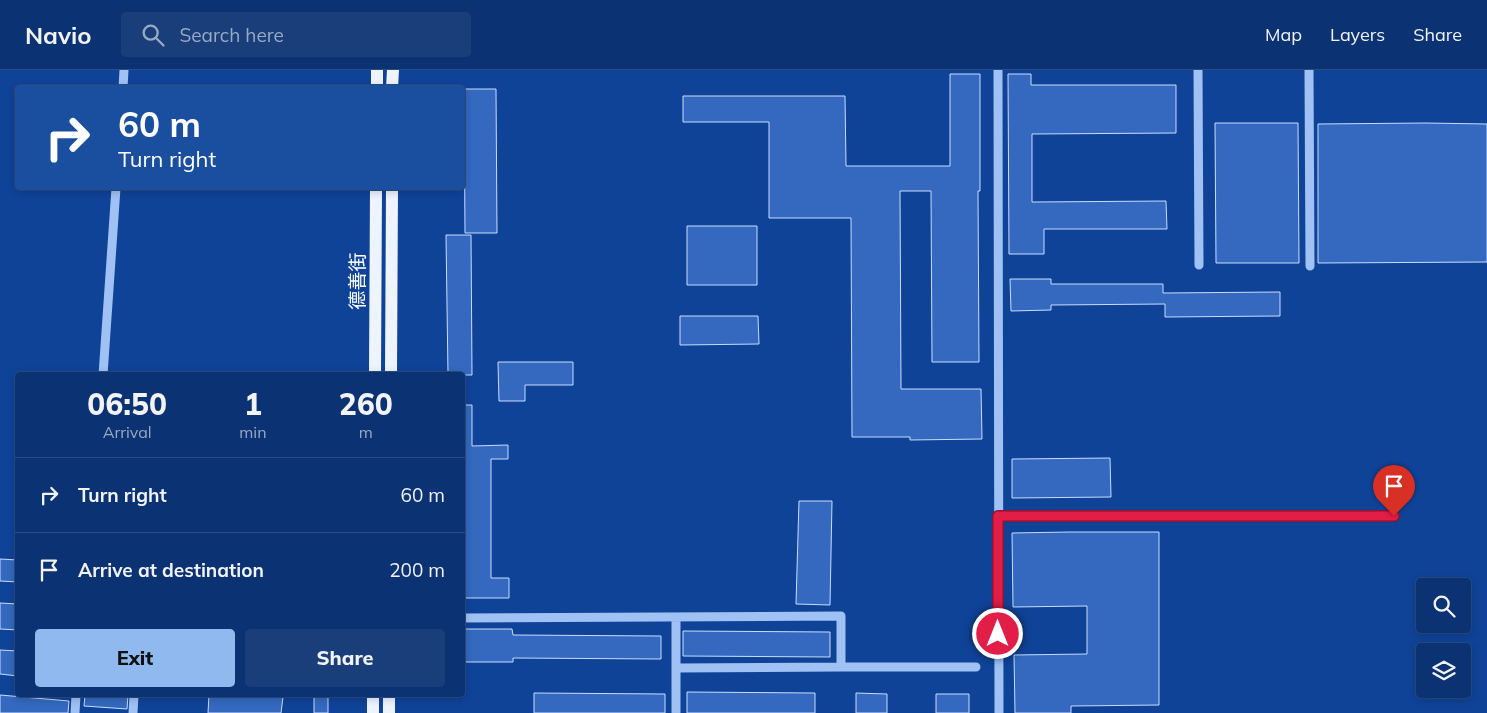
<!DOCTYPE html>
<meta charset="utf-8">
<style>
:root{--surface:#0b3272;--page:#193e7a;--text:#f1f3f6;--muted:#9aaac4;--line:#2b4d84;--accent:#90b9f0}
body{margin:0;font-family:Mulish,"Noto Sans SC",sans-serif;background:var(--page);color:var(--text);height:100vh;display:flex;flex-direction:column;font-size:19px;white-space:nowrap}
*{box-sizing:border-box;margin:0}
p{font-size:16px;color:var(--muted)}
.icon{flex:none;width:28px;height:28px;fill:none;stroke:currentColor;stroke-width:2;stroke-linecap:round;stroke-linejoin:round}
.map{position:relative;flex:1;overflow:hidden}
.side{position:absolute;left:15px;top:302px;width:450px;height:325px;display:flex;flex-direction:column;background:var(--surface);border-radius:5px;box-shadow:0 2px 8px #0003,0 0 0 1px var(--line)}
.side>*{flex:none}
.top-card{position:absolute;left:15px;top:15px;width:450px;height:105px;border-radius:5px;box-shadow:0 2px 8px #0003,0 0 0 1px var(--line);background:#1a4fa0;color:#fff;overflow:hidden}
.fabs{position:absolute;left:1416px;top:508px;display:grid;gap:10px}
.fabs a{display:grid;place-items:center;width:55px;height:55px;border-radius:5px;background:var(--surface);box-shadow:0 2px 8px #0003,0 0 0 1px var(--line);font-size:25px}
.pin{position:absolute;display:grid;place-items:center;width:42px;height:42px;color:#fff;margin:-51px -21px;border-radius:50% 50% 50% 0;rotate:-45deg;box-shadow:0 0 5px #0007}
.pin .icon{rotate:45deg}
.me{position:absolute;width:55px;margin:-28px;rotate:0deg;stroke-linejoin:round;filter:drop-shadow(0 0 4px #0008)}
.turn{display:flex;align-items:center;gap:18px;height:105px;padding:0 20px;font-size:22px}
.turn .icon{width:65px;height:65px;stroke-width:2.5}
.turn b{display:block;font-size:35px;line-height:42px}
.eta{display:flex;justify-content:space-evenly;align-items:center;height:85px;text-align:center}
.eta b{font-size:30px;font-weight:800;line-height:35px}
.action{display:flex;gap:10px;margin-top:auto;padding:10px 20px}
.action a{flex:1;height:58px;border-radius:5px;background:var(--accent);color:#111;font-size:20px;font-weight:800;line-height:58px;text-align:center}
.action a+a{background:var(--page);color:var(--text)}
ul{padding:0;list-style:none}
li{display:flex;align-items:center;gap:15px;height:75px;padding:0 20px;border-top:1px solid var(--line)}
li div{flex:1}
li b{display:block;font-size:19px}
li em{font-style:normal}
header{display:flex;align-items:center;gap:30px;box-sizing:border-box;height:70px;padding:0 25px;background:var(--surface);border-bottom:1px solid var(--line)}
header strong{font-size:24px}
nav{display:flex;gap:28px;margin-inline-start:auto;font-size:18px}
.search{width:350px;height:45px;background:var(--page);display:flex;align-items:center;gap:12px;box-sizing:border-box;padding:0 18px;border-radius:5px;color:var(--muted);font-size:19px}
.map>svg:first-child{display:block}
</style>
<header>
<strong>Navio</strong>
<div class="search"><svg class="icon" aria-label="search" viewBox="0 0 24 24"><circle cx="10" cy="10" r="6"/><path d="M15 15l6 6"/></svg>Search here</div>
<nav><a>Map</a><a>Layers</a><a>Share</a></nav>
</header>
<div class="map">
<svg width="1487" height="643" viewBox="0 0 1487 643">
<rect width="100%" height="100%" fill="#0f4398"/>
<!-- building -->
<path fill="#3469bf" stroke="#c8ddfe" d="M950 4H980V121H978L979 292H932L931 121H900L901 319H981L982 369 910 370V367H852L851 148H769V52H683V26H845L846 96H950Z
M1008 4H1031V15H1176V63L1032 64V132L1166 131 1167 159H1044V184H1009Z
M464 19H496L497 163H465Z
M1215 53H1298L1299 193H1216Z
M1426 53 1487 54V192L1318 193V54Z
M687 156H757V215H687Z
M446 165H471L472 305H448Z
M1010 209H1051V214H1163V223L1280 222V246L1165 247V234L1051 235V240L1011 241Z
M680 246H758L759 274 680 275Z
M498 292H573V315H525V331H499Z
M462 335H472V376L508 375V389H491V508H509V528H462Z
M1110 388 1111 427 1012 428V389Z
M799 431H832L830 535 796 534Z
M1070 462H1159V635L1071 636V643H1015L1014 585 1087 584V536L1013 537 1012 463Z
M0 489 18 490V512L0 511Z
M0 533 18 534V560L0 559Z
M462 559H512L513 565 661 566V589L513 588V592H462Z
M683 561 830 562V587L683 586Z
M0 580 18 581V606L0 604Z
M687 622 815 623V643H687Z
M534 623 665 624V643H534Z
M856 623 887 624V643H856Z
M936 624H969V643H936Z
M0 625 69 631 68 643H0Z
M85 625H128L127 639 84 636Z
M209 625H265L283 627 281 643H208Z
M314 625H328V643H314Z"/>
<g fill="none" stroke-linecap="round" stroke-linejoin="round">
<!-- minor -->
<path stroke="#a0c1f4" stroke-width="9" d="M998 0 999 643
M1198 0 1199 195
M1309 0 1310 196
M123 18 124 0
M103 305 116 118
M998 446H1394
M462 548 841 546V597H976
M676 598 841 597
M75 643 76 625
M133 643 134 625
M676 643V547"/>
<!-- major -->
<path stroke="#edf3ff" stroke-width="12" d="M377 18V0
M392 18 393 0
M375 305 376 118
M391 305 392 118
M373 643V625
M389 643V625"/>
</g>
<g fill="none" stroke-linecap="round" stroke-linejoin="round">
<!-- route casing -->
<g stroke="#92132f" stroke-width="12">
<path id="route" d="M998 564V446H1394"/>
</g>
<!-- route -->
<use href="#route" stroke="#e11d48" stroke-width="9"/>
</g>
<g text-anchor="middle" dominant-baseline="central" stroke-width="5" stroke-linejoin="round" paint-order="stroke">
<!-- street labels -->
<g font-size="19" fill="#fff" stroke="#0f4398">
<text transform="translate(357 211) rotate(-90)">德善街</text>
</g>
</g>
</svg>
<div class="fabs">
<a><svg class="icon" aria-label="search" viewBox="0 0 24 24"><circle cx="10" cy="10" r="6"/><path d="M15 15l6 6"/></svg></a>
<a><svg class="icon" aria-label="layers" viewBox="0 0 24 24"><path d="M12 4l9 5-9 5-9-5zM3 14l9 5 9-5"/></svg></a>
</div>
<div class="pin" style="left:1394px;top:446px;background:#d93025"><svg class="icon" aria-label="arrive" viewBox="0 0 24 24"><path d="M6 21V4h12l-3 4 3 4H6"/></svg></div>
<svg class="me" style="left:998px;top:564px" viewBox="-20 -20 40 40"><circle r="17" fill="#e11d48" stroke="#fff" stroke-width="3"/><path d="M0-11L8 9 0 5-8 9z" fill="#fff"/></svg>
<div class="top-card">
<div class="turn"><svg class="icon" aria-label="right" viewBox="0 0 24 24"><path d="M7 20v-9h11M14 6l5 5-5 5"/></svg><div><b>60 m</b>Turn right</div></div>
</div>
<section class="side">
<div class="eta">
<div><b>06:50</b><p>Arrival</p></div>
<div><b>1</b><p>min</p></div>
<div><b>260</b><p>m</p></div>
</div>
<ul>
<li><svg class="icon" aria-label="right" viewBox="0 0 24 24"><path d="M7 20v-9h11M14 6l5 5-5 5"/></svg><div><b>Turn right</b></div><em>60 m</em></li>
<li><svg class="icon" aria-label="arrive" viewBox="0 0 24 24"><path d="M6 21V4h12l-3 4 3 4H6"/></svg><div><b>Arrive at destination</b></div><em>200 m</em></li>
</ul>
<div class="action"><a>Exit</a><a>Share</a></div>
</section>
</div>
